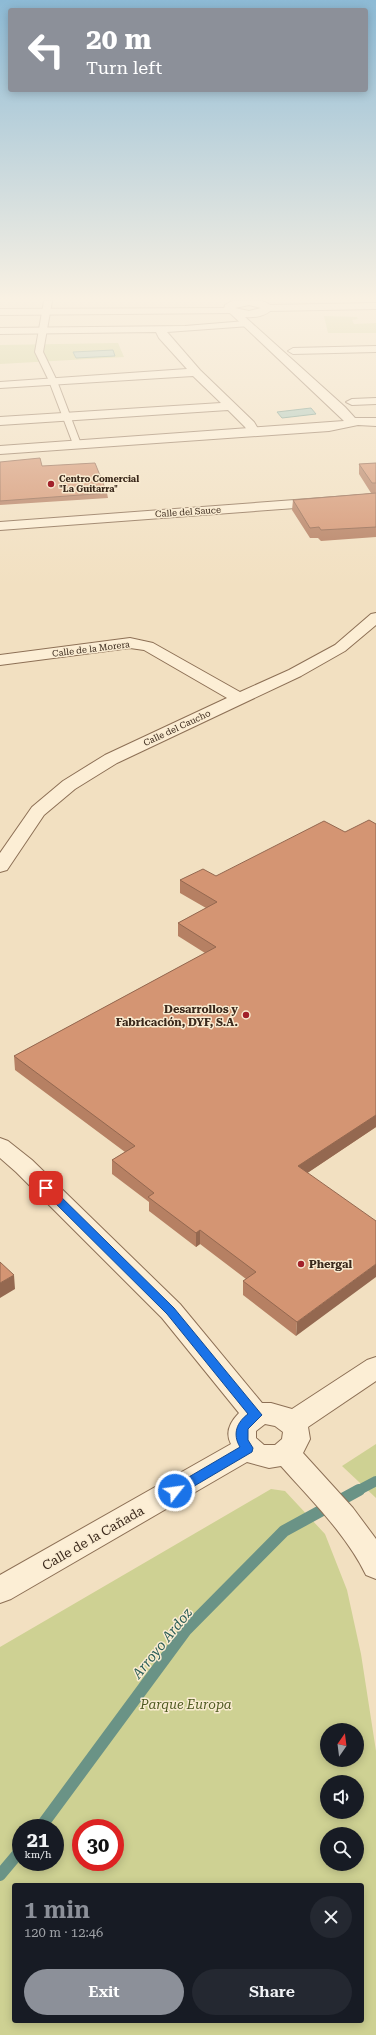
<!DOCTYPE html>
<meta charset="utf-8">
<style>
:root{--surface:#171b24;--page:#242831;--text:#f1f3f6;--muted:#9ea1a6;--accent:#8c9099}
body{margin:0;font-family:"Roboto Serif",serif;background:var(--page);color:var(--text);height:100vh;display:flex;flex-direction:column;font-size:15px;white-space:nowrap}
*{box-sizing:border-box;margin:0}
p{font-size:13px;color:var(--muted)}
.icon{flex:none;width:22px;height:22px;fill:none;stroke:currentColor;stroke-width:2;stroke-linecap:round;stroke-linejoin:round}
.map{position:relative;flex:1;overflow:hidden}
.details{position:absolute;left:12px;top:1883px;width:352px;height:140px;display:flex;flex-direction:column;background:var(--surface);border-radius:4px;box-shadow:0 2px 10px #0003}
.details>*{flex:none}
.banner{position:absolute;left:8px;top:8px;width:360px;height:84px;border-radius:4px;box-shadow:0 2px 10px #0003;background:#8c9099;color:#fff;overflow:hidden}
.needle{width:26px;rotate:14deg}
.tools{position:absolute;left:320px;top:1723px;display:grid;gap:8px}
.tools a{display:grid;place-items:center;width:44px;height:44px;border-radius:50%;background:var(--surface);box-shadow:0 2px 10px #0003;font-size:20px}
.speed{position:absolute;left:12px;top:1819px;display:flex;gap:8px;font-size:20px;font-weight:700;text-align:center}
.speed>*{display:grid;place-content:center;width:52px;height:52px;border-radius:50%;background:var(--surface);box-shadow:0 2px 10px #0003;line-height:1}
.speed small{font-size:10px;font-weight:400}
.speed .limit{border:6px solid #d22;background:#fff;color:#111}
.pin{position:absolute;display:grid;place-items:center;width:34px;height:34px;color:#fff;margin:-17px;border-radius:8px;box-shadow:0 2px 6px #0006}
.me{position:absolute;width:44px;margin:-22px;rotate:60deg;stroke-linejoin:round;filter:drop-shadow(0 0 3px #0008)}
.turn{display:flex;align-items:center;gap:14px;height:84px;padding:0 12px;font-size:18px}
.turn .icon{width:52px;height:52px;stroke-width:2.5}
.turn b{display:block;font-size:28px;line-height:34px}
.round{display:grid;place-items:center;flex:none;width:42px;height:42px;border-radius:21px;background:var(--page)}
.headline{display:flex;align-items:center;justify-content:space-between;height:68px;padding:0 12px}
h1{font-size:24px;font-weight:600;line-height:30px;color:var(--accent)}
.action{display:flex;gap:8px;margin-top:auto;padding:8px 12px}
.action a{flex:1;height:46px;border-radius:24px;background:var(--accent);color:#fff;font-size:16px;font-weight:600;line-height:46px;text-align:center}
.action a+a{background:var(--page);color:var(--text)}
.map>svg:first-child{display:block}
</style>
<div class="map">
<svg width="376" height="2035" viewBox="0 0 376 2035">
<rect width="100%" height="100%" fill="#f2e0c1"/>
<!-- green -->
<path fill="#ced193" fill-rule="evenodd" d="M324 316 357 317 358 319 352 320 354 324 376 323V333H328Z
M118 343 124 357 0 364V345Z
M376 1444V1498L342 1466Z
M271 1489 285 1491 325 1534 347 1590 361 1654 376 1751V2035H0V1647ZM327 1730H357V1760H327ZM327 1782H357V1812H327ZM21 1828H55V1862H21ZM81 1828H115V1862H81ZM327 1834H357V1864H327ZM14 1885H362V2021H14Z"/>
<!-- water -->
<path fill="#a4c4b8" stroke="#6a9386" d="M113 350 115 356 76 358 73 352Z
M311 408 316 414 282 418 277 412Z"/>
<g fill="none" stroke-linecap="round" stroke-linejoin="round">
<!-- stream-far1 -->
<path stroke="#6a9386" stroke-width="10" d="M357 1491 376 1481"/>
<!-- stream -->
<path stroke="#6a9386" stroke-width="12" d="M40 1828 186 1630 284 1531 359 1490
M0 1875 21 1850"/>
<!-- pedestrian casing -->
<g stroke="#8d7056" stroke-width="2">
<path id="pedestrian" d="M44 301H52L43 352 57 381 81 444 77 447 73 444 49 381 35 352Z"/>
</g>
<!-- minor casing -->
<g stroke="#8d7056" stroke-width="2">
<path id="minor" d="M376 303V309L268 311 263 308 268 305Z
M232 308 237 311 236 313 0 315V309Z
M246 321 250 322 251 324 250 326 167 332 200 370 254 422 260 432 258 435H250L245 427 228 410 0 425V417L221 403 193 376 0 388V382L187 369 159 338 156 332 0 334V328L185 326Z
M376 346V352L293 354 288 351 293 348Z
M376 398V404L352 405 346 402 352 399Z
M376 494V502L0 530V522Z
M376 613V625L345 651 301 676 117 763 75 789 44 815 7 870 0 872V853L32 807 63 781 105 755 227 698 144 650 130 648 0 665V655L130 638 153 643 240 692 289 670 335 645 371 614Z
M0 1138 8 1141 32 1160 180 1304 262 1403H271L292 1409 367 1360 376 1357V1381L308 1427 310 1439 303 1453 353 1508 376 1539V1579L366 1575C346 1534 311 1500 281 1466L269 1468 247 1462 11 1599 0 1603V1575L231 1444C225 1433 230 1422 239 1413L162 1318 16 1172 0 1158ZM265 1424 275 1426 283 1432 282 1439 275 1445H264L256 1438V1431Z"/>
</g>
<!-- tertiary casing -->
<g stroke="#8d7056" stroke-width="2">
<path id="tertiary" d="M232 301C245 301 265 297 273 308 267 316 255 318 245 317L345 407 355 418H376V426L358 425 329 431 0 454V446L344 421 231 314 224 309 225 305ZM249 305 261 308 249 311 235 308Z"/>
</g>
<!-- pedestrian -->
<use href="#pedestrian" fill="#fceed5" fill-rule="evenodd"/>
<!-- minor -->
<use href="#minor" fill="#fceed5" fill-rule="evenodd"/>
<!-- tertiary -->
<use href="#tertiary" fill="#fceed5" fill-rule="evenodd"/>
</g>
<!-- wall -->
<path fill="#b68063" d="M0 462 42 466 107 493 108 498 0 505Z
M376 463V493H371L359 474V464Z
M376 493V537L321 541 318 538H310L292 510 293 500Z
M376 824V1127L307 1173 296 1336 243 1295V1281L246 1279 200 1244 196 1247 149 1211V1202L112 1174V1160L125 1152 15 1070 14 1056 205 953 178 936V923L206 908 180 893V880L216 876 345 832Z"/>
<!-- shaded-wall -->
<path fill="#946850" d="M376 1115V1127L297 1180 298 1166Z
M200 1230V1244L196 1247V1233Z
M376 1264V1277L296 1336 297 1322Z
M14 1275 15 1289 0 1298V1283Z"/>
<!-- building -->
<path fill="#d49573" stroke="#946850" d="M40 458 42 466 95 463 107 493 0 501V462Z
M376 463V483H372L359 464Z
M376 493V527L321 530 319 527 310 528 293 500Z
M369 820 376 824V1115L298 1166 376 1221V1264L297 1322 243 1281 256 1272 200 1230 196 1233 148 1197 154 1193 112 1160 135 1146 14 1056 216 947 178 923 217 902 180 880 203 869 216 876 324 821 345 832Z
M0 1262 14 1275 0 1283Z"/>
<!-- sky -->
<linearGradient id="sky" x2="0" y2="1"><stop stop-color="#8dbad5"/><stop offset="0.51" stop-color="#f9f1e3"/><stop offset="1" stop-color="#f9f1e3" stop-opacity="0"/></linearGradient>
<rect width="376" height="586" fill="url(#sky)"/>
<!-- route -->
<path fill="#1a73e8" stroke="#114b97" d="M46 1185 50 1186 174 1308 262 1415 248 1429V1440L253 1448 252 1452 179 1495 175 1496 170 1495 169 1491 170 1488 240 1447C232 1434 237 1422 248 1414L167 1314 43 1191 41 1188 43 1186Z"/>
<!-- markers -->
<g fill="#a2212a" stroke="#f9ebd1" stroke-width="1.5">
<circle cx="51" cy="484" r="4"/>
<circle cx="246" cy="1015" r="4"/>
<circle cx="301" cy="1264" r="4"/>
</g>
<g text-anchor="middle" dominant-baseline="central" stroke-width="3" stroke-linejoin="round" paint-order="stroke">
<!-- far-poi labels -->
<g font-size="9" font-weight="bold" fill="#3b291c" stroke="#f9ebd1" text-anchor="start">
<text x="59" y="479">Centro Comercial<tspan x="59" dy="10">"La Guitarra"</tspan></text>
</g>
<!-- far-street labels -->
<g font-size="9" fill="#3b291c" stroke="#f9ebd1">
<text transform="translate(188 512) rotate(-4)">Calle del Sauce</text>
<text transform="translate(91 649) rotate(-7)">Calle de la Morera</text>
<text transform="translate(177 728) rotate(-25)">Calle del Caucho</text>
</g>
<!-- poi labels -->
<g font-size="11" font-weight="bold" fill="#3b291c" stroke="#f9ebd1" text-anchor="end">
<text x="238" y="1009">Desarrollos y<tspan x="238" dy="13">Fabricación, DYF, S.A.</tspan></text>
<text x="309" y="1264" text-anchor="start">Phergal</text>
</g>
<!-- near-street labels -->
<g font-size="13" fill="#3b291c" stroke="#f9ebd1">
<text transform="translate(93 1538) rotate(-30)">Calle de la Cañada</text>
</g>
<!-- near-park labels -->
<g font-size="13" font-style="italic" fill="#4f5a21" stroke="#f9ebd1">
<text x="186" y="1704">Parque Europa</text>
</g>
<!-- near-water labels -->
<g font-size="14" font-style="italic" fill="#2a5d56" stroke="#f9ebd1">
<text transform="translate(162 1643) rotate(-51)">Arroyo Ardoz</text>
</g>
</g>
</svg>
<div class="tools">
<a><svg class="needle" viewBox="-14 -14 28 28"><path d="M0-13l5 13h-10z" fill="#e53935"/><path d="M0 13l5-13h-10z" fill="#9ea1a6"/></svg></a>
<a><svg class="icon" aria-label="sound" viewBox="0 0 24 24"><path d="M4 9h4l5-4v14l-5-4H4zM17 9q2 3 0 6"/></svg></a>
<a><svg class="icon" aria-label="search" viewBox="0 0 24 24"><circle cx="10" cy="10" r="6"/><path d="M15 15l6 6"/></svg></a>
</div>
<div class="speed"><div>21<small>km/h</small></div><div class="limit">30</div></div>
<div class="pin" style="left:46px;top:1188px;background:#d93025"><svg class="icon" aria-label="arrive" viewBox="0 0 24 24"><path d="M6 21V4h12l-3 4 3 4H6"/></svg></div>
<svg class="me" style="left:175px;top:1491px" viewBox="-20 -20 40 40"><circle r="17" fill="#1a73e8" stroke="#fff" stroke-width="3"/><path d="M0-11L8 9 0 5-8 9z" fill="#fff"/></svg>
<div class="banner">
<div class="turn"><svg class="icon" aria-label="left" viewBox="0 0 24 24"><path d="M17 20v-9H6M10 6l-5 5 5 5"/></svg><div><b>20 m</b>Turn left</div></div>
</div>
<section class="details">
<div class="headline"><div><h1>1 min</h1><p>120 m · 12:46</p></div><a class="round"><svg class="icon" aria-label="close" viewBox="0 0 24 24"><path d="M6 6l12 12M18 6L6 18"/></svg></a></div>
<div class="action"><a>Exit</a><a>Share</a></div>
</section>
</div>
